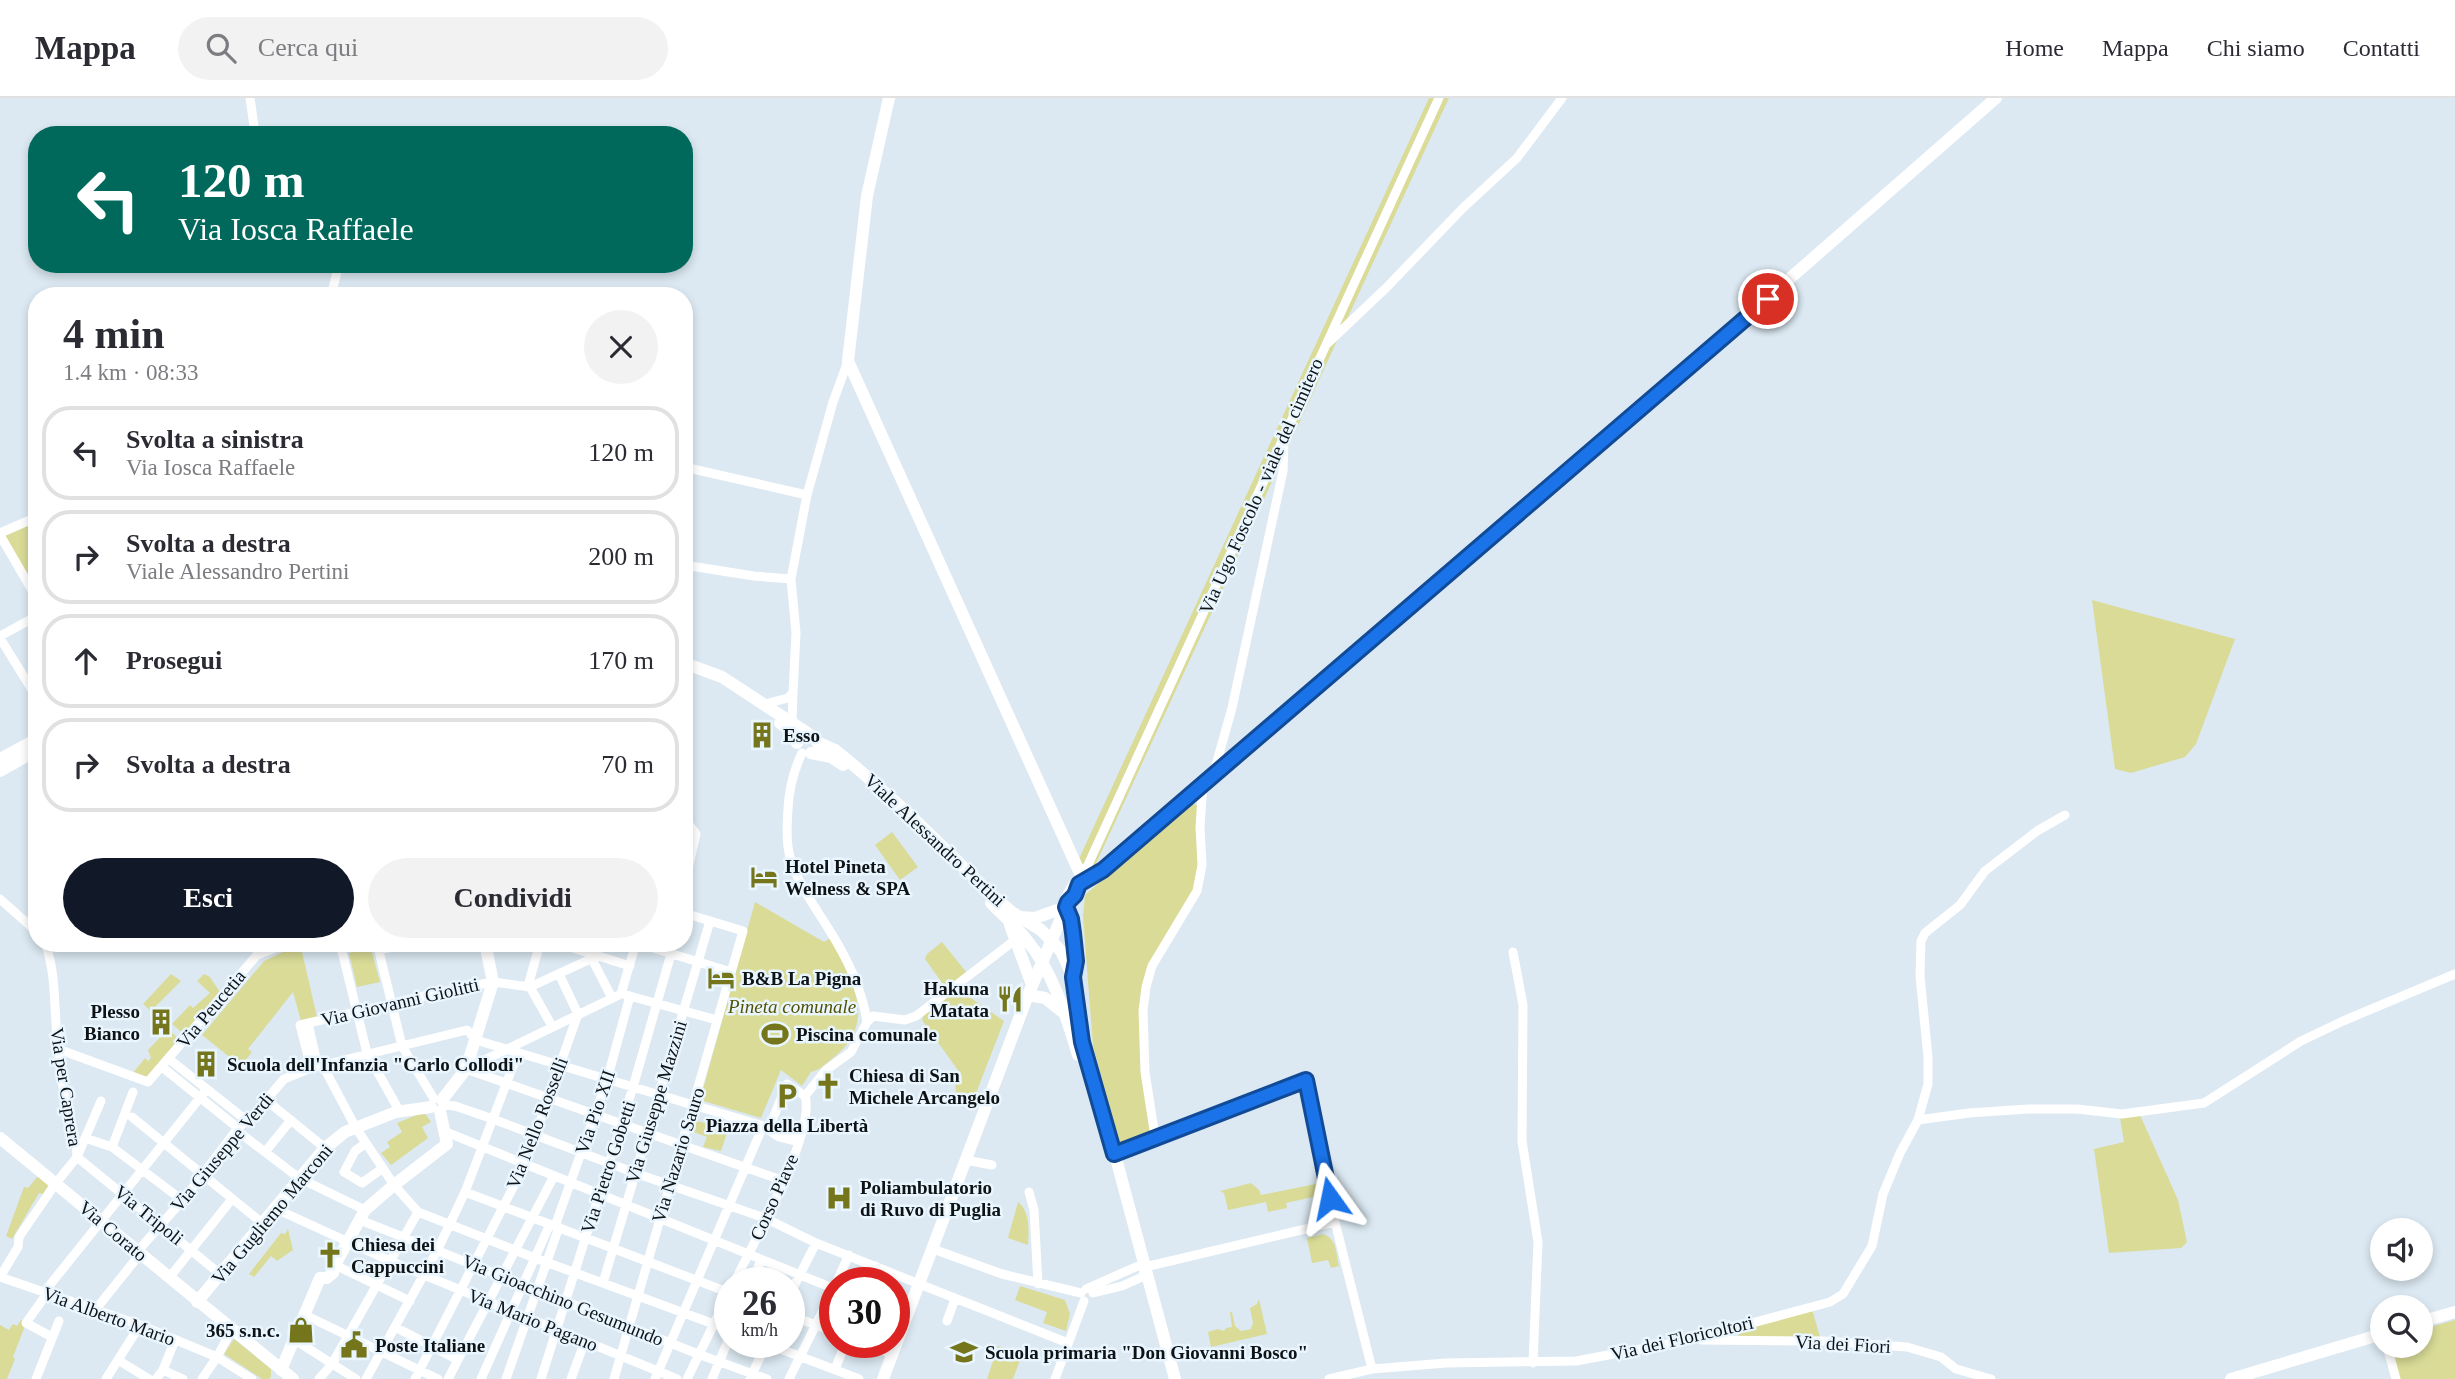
<!DOCTYPE html>
<html lang="it">
<meta charset="utf-8">
<style>
:root{--surface:#fff;--page:#f2f2f3;--text:#2b2b33;--muted:#7c7c81;--line:#e1e1e2;--accent:#111827}
body{margin:0;font-family:Georgia,serif;background:var(--page);color:var(--text);height:100vh;display:flex;flex-direction:column;font-size:26px;white-space:nowrap}
*{box-sizing:border-box;margin:0}
p{font-size:23px;color:var(--muted)}
.icon{flex:none;width:38px;height:38px;fill:none;stroke:currentColor;stroke-width:2;stroke-linecap:round;stroke-linejoin:round}
.map{position:relative;flex:1;overflow:hidden}
.sheet{position:absolute;left:28px;top:189px;width:665px;height:665px;display:flex;flex-direction:column;background:var(--surface);border-radius:28px;box-shadow:0 4px 10px #0003}
.sheet>*{flex:none}
.guide{position:absolute;left:28px;top:28px;width:665px;height:147px;border-radius:28px;box-shadow:0 4px 10px #0003;background:#00695c;color:#fff;overflow:hidden}
.fabs{position:absolute;left:2370px;top:1120px;display:grid;gap:14px}
.fabs a{display:grid;place-items:center;width:63px;height:63px;border-radius:50%;background:var(--surface);box-shadow:0 4px 10px #0003;font-size:35px}
.speed{position:absolute;left:714px;top:1169px;display:flex;gap:14px;font-size:35px;font-weight:700;text-align:center}
.speed>*{display:grid;place-content:center;width:91px;height:91px;border-radius:50%;background:var(--surface);box-shadow:0 4px 10px #0003;line-height:1}
.speed small{font-size:18px;font-weight:400}
.speed .limit{border:10px solid #d22;background:#fff;color:#111}
.pin{position:absolute;display:grid;place-items:center;width:60px;height:60px;color:#fff;margin:-30px;border:4px solid #fff;border-radius:50%;box-shadow:0 2px 7px #0007}
.me{position:absolute;width:77px;margin:-38px;rotate:348deg;stroke-linejoin:round;filter:drop-shadow(0 0 5px #0008)}
.turn{display:flex;align-items:center;gap:24px;height:147px;padding:0 35px;font-size:32px}
.turn .icon{width:91px;height:91px;stroke-width:2.5}
.turn b{display:block;font-size:49px;line-height:60px}
.round{display:grid;place-items:center;flex:none;width:74px;height:74px;border-radius:37px;background:var(--page)}
.head{display:flex;align-items:center;justify-content:space-between;height:119px;padding:0 35px}
h1{font-size:42px;font-weight:600;line-height:52px}
.action{display:flex;gap:14px;margin-top:auto;padding:14px 35px}
.action a{flex:1;height:80px;border-radius:42px;background:var(--accent);color:#fff;font-size:28px;font-weight:600;line-height:80px;text-align:center}
.action a+a{background:var(--page);color:var(--text)}
ul{padding:0;list-style:none}
li{display:flex;align-items:center;gap:21px;height:94px;margin:0 14px 10px;padding:0 21px;border:4px solid var(--line);border-radius:28px}
li div{flex:1}
li b{display:block;font-size:26px}
li em{font-style:normal}
header{display:flex;align-items:center;gap:42px;box-sizing:border-box;height:98px;padding:0 35px;background:var(--surface);border-bottom:2px solid var(--line)}
header strong{font-size:33px}
nav{display:flex;gap:38px;margin-inline-start:auto;font-size:24px}
.search{width:490px;height:63px;background:var(--page);display:flex;align-items:center;gap:18px;box-sizing:border-box;padding:0 24px;border-radius:38px;color:var(--muted);font-size:26px}
.map>svg:first-child{display:block}
</style>
<header>
<strong>Mappa</strong>
<div class="search"><svg class="icon" aria-label="search" viewBox="0 0 24 24"><circle cx="10" cy="10" r="6"/><path d="M15 15l6 6"/></svg>Cerca qui</div>
<nav><a>Home</a><a>Mappa</a><a>Chi siamo</a><a>Contatti</a></nav>
</header>
<div class="map">
<svg width="2455" height="1281" viewBox="0 0 2455 1281">
<rect width="100%" height="100%" fill="#dce9f2"/>
<!-- green -->
<path fill="#d9db97" d="M1429 0H1449L1093 772 1078 763Z
M37 423V493L5 438Z
M2092 502 2235 541 2196 646 2185 659 2131 675 2115 671Z
M1192 705 1198 708V782L1146 879 1148 1020 1152 1037 1121 1049 1093 948 1083 818 1085 797Z
M892 734 918 769 900 782 875 747Z
M755 804 824 844 830 840C851 879 879 924 834 959 827 965 820 972 811 974L802 988 781 972 761 1020 700 1002Z
M942 844 967 875 942 892 940 889 943 886 925 861 927 856Z
M291 845H300L317 919 301 923 293 894 248 951 252 954 241 968 202 937 264 863 285 853Z
M371 851 380 884 357 889 349 855Z
M171 876 181 883 151 913 143 906Z
M204 876 210 879 220 894 184 936 172 926 190 907 193 910 210 895 197 883Z
M958 891 1004 923 973 1003 961 1005 962 1001 956 995 955 983 962 982V978L922 922 924 917Z
M168 931 179 941 146 980 133 975 145 960 148 963 151 960 148 952Z
M424 1014 431 1024 422 1029 428 1040 391 1067 381 1055 390 1049 387 1044 402 1034 397 1025Z
M2140 1017 2178 1102 2187 1144 2181 1150 2109 1155 2094 1051 2124 1044 2120 1020Z
M694 1022 728 1032 721 1053 703 1049 707 1039 691 1033Z
M38 1078 49 1086 43 1096 39 1095 12 1141 6 1138 24 1089 28 1090Z
M1251 1085 1259 1092 1261 1097 1320 1085 1325 1116 1318 1122 1313 1099 1286 1105 1287 1110 1268 1114 1266 1104 1228 1112 1224 1095 1220 1093Z
M1018 1104C1030 1113 1029 1133 1028 1147L1008 1140Z
M288 1131 293 1152 277 1163 271 1158 254 1179 249 1176 281 1135 285 1136Z
M1323 1136C1337 1140 1336 1156 1339 1168L1331 1170 1328 1162 1312 1165 1307 1140Z
M1020 1188 1065 1202 1070 1216 1066 1233 1043 1225 1047 1214 1015 1202Z
M1259 1201 1267 1236 1211 1249 1208 1234 1218 1231 1224 1233 1226 1230 1232 1229 1230 1214H1232L1235 1228 1241 1233 1251 1231 1253 1225 1250 1210 1257 1206Z
M1812 1211 1820 1239H1739L1737 1231Z
M21 1222 26 1225 13 1259 15 1261 7 1281H0V1227L9 1232 13 1226 17 1228Z
M2455 1222V1281H2399L2390 1248H2420V1232Z
M234 1241 271 1271V1279L269 1281H262L224 1256Z
M998 1248 1022 1257 1013 1281H987Z"/>
<g fill="none" stroke-linecap="round" stroke-linejoin="round">
<!-- minor -->
<path stroke="#fff" stroke-width="9" d="M250 0 255 35 258 37
M331 198 339 166
M1328 245 1386 190 1463 110 1517 60 1562 0
M684 369 807 397
M0 435 37 419
M0 437 37 501
M684 467 754 478 791 481
M0 538 37 518
M0 540 37 600
M765 606 788 600 793 595 796 535 791 481 807 397 833 304 848 263
M792 625 793 595
M802 655C793 674 789 690 788 711 787 727 786 744 790 759 797 785 814 807 828 830 846 858 862 890 867 924
M1214 674 1232 610 1283 373 1284 342
M684 720 696 736 684 788
M1080 773 1087 769 1439 0
M0 801 37 834
M340 845 367 955 400 1014
M377 845 402 948 434 1001
M557 845 630 868
M637 845 731 874
M379 852 410 845
M1513 854 1523 907 1522 1043 1538 1144 1533 1265
M592 861 612 900
M528 888 540 845
M530 889 552 928
M621 896 636 845
M626 897 717 922
M308 925 317 965 323 968 356 1030 394 1087 418 1114 535 1160 730 1232
M58 951 148 984 257 857 277 849 280 845
M169 961 246 1022
M162 969 238 1030
M311 970 300 927 441 894 493 884 530 889 597 858
M466 971 784 1083
M466 971 621 896
M805 998 826 972 851 954 867 924 873 918 905 922 916 918 1015 842
M266 1002 325 1050
M101 1003 77 1059 220 1176
M444 1007 455 1008 493 1021 635 1075 765 1120 816 1145 1068 1245
M132 1019 261 1124
M1918 1022 1969 1015 2028 1011H2077L2122 1016 2204 1005 2301 943 2343 923 2455 876
M236 1032 299 1080 365 1112
M1154 1032 1145 974 1143 913 1146 889 1152 868 1197 793 1202 767 1200 729 1203 684
M446 1034 835 1191
M776 1035 779 1031 801 1036
M85 1040 112 1049 133 994
M366 1045 355 1053 344 1074 362 1085 383 1070
M112 1049 182 1102
M265 1054 291 1022
M1114 1056 1306 982 1335 1124 1372 1271
M965 1062 992 1067
M465 1094 730 1195
M1029 1094 1034 1112 1038 1186
M274 1110 390 1163 677 1281
M360 1122 698 1256 767 1281
M555 1128 607 982 630 898
M933 1151 1002 1176 1081 1195
M137 1154 187 1097 238 1030 251 1020 284 981 311 970 467 932 476 942 763 1028 779 1039 799 1044
M335 1167 410 1203
M0 1179 18 1149 19 1139 56 1085 77 1059C77 1036 68 1017 64 995 60 973 57 949 56 925 54 898 55 872 45 845
M0 1179 140 1227 217 1259 252 1281
M169 1180 232 1101
M603 1185 710 823
M734 1185C752 1147 816 1035 805 998L787 986 769 1030
M752 1185 761 1162
M836 1185 849 1157
M868 1185 875 1168
M1086 1191 1138 1168 1145 1169 1335 1124
M45 1193 207 991
M48 1194 26 1225 52 1239
M1093 1195 1122 1188 1142 1179 1145 1171
M789 1198 816 1145
M96 1211 140 1156
M894 1215 906 1220
M305 1217 438 1281
M789 1217 835 1234
M947 1223 955 1201
M395 1229 458 1262
M295 1242 356 1281
M1702 1242 1823 1243 1907 1249 1941 1259 1956 1271 1991 1281
M762 1244 859 1281
M863 1244 892 1256
M2387 1248 2396 1281
M118 1262 149 1281
M835 1271 846 1244
M163 1272 183 1281
M36 1281 59 1223
M106 1281 140 1227
M156 1281 163 1272 175 1242
M202 1281 217 1259 232 1231
M319 1281 332 1266 418 1114
M366 1281 437 1153 465 1094 518 955
M415 1281 525 1066 578 916 559 876
M448 1281 554 1078
M481 1281 550 1126
M506 1281 559 1129
M541 1281 633 989 671 856
M571 1281 585 1243
M614 1281 743 833 684 815
M655 1281 763 1028
M687 1281 730 1193
M712 1281 730 1238
M750 1281 767 1244
M789 1281 835 1188
M1055 1281 1084 1203
M1329 1281 1372 1271 1446 1265 1576 1263 1689 1242 1830 1204 1843 1196 1872 1148 1883 1096 1900 1055 1918 1022 1928 986V959L1920 878 1921 843 1925 835 1960 807 1985 773 2037 733 2065 717"/>
<!-- major -->
<path stroke="#fff" stroke-width="12" d="M889 0 867 98 848 263 1083 782
M684 565 722 579 809 636
M780 625 788 631 797 645
M817 644 835 652 857 670 909 716 990 795 1013 815 1041 832 1061 853 1073 879 1082 944 1109 1034 1175 1281
M811 655 831 659 843 667
M0 661 37 641
M0 673 37 652
M991 805C1003 817 1016 829 1026 841 1053 873 1066 918 1078 957
M1066 809C1076 830 1077 856 1073 879
M1020 819 1035 820 1066 809
M1010 827 1032 887
M1028 897 1045 900 1064 915
M442 1002 466 971 493 884 485 845
M0 1040 293 1281
M197 1204 324 1051 345 1034 396 1014 431 1009
M2420 1224 2455 1214
M281 1272 320 1180H327L333 1175 335 1167 365 1112 394 1087 447 1046 440 1013
M883 1281 1028 897 1066 809 1067 799 1075 786 1103 772 1203 684 1555 386 1996 0
M2231 1281 2382 1236"/>
</g>
<g fill="none" stroke-linecap="round" stroke-linejoin="round">
<!-- route casing -->
<g stroke="#114b97" stroke-width="18">
<path id="route" d="M1330 1100 1306 982 1114 1056 1082 944 1073 879 1076 863 1073 835 1071 821 1066 809 1068 804 1075 797 1079 786 1103 772 1768 201"/>
</g>
<!-- route -->
<use href="#route" stroke="#1a73e8" stroke-width="12"/>
</g>
<!-- icons -->
<defs>
<g id="building-bare" transform="scale(2.1)"><path d="M-4-6H4V6H1V3H-1V6H-4ZM-2.5-4.3h1.7v1.8h-1.7ZM.8-4.3h1.7v1.8H.8ZM-2.5-1h1.7V.8h-1.7ZM.8-1h1.7V.8H.8Z" fill="#75751b" stroke="#e9f6ff" stroke-width="2.5" paint-order="stroke"/></g>
<g id="hotel-bare" transform="scale(2.1)"><path d="M-6-4.5h1.5V1H6V5H4.5V3h-9V5H-6ZM-4 0a1.8 1.8 0 1 1 3.6 0ZM.5 0V-2.5h3Q6-2.5 6 0Z" fill="#75751b" stroke="#e9f6ff" stroke-width="2.5" paint-order="stroke"/></g>
<g id="restaurant-bare" transform="scale(2.1)"><path d="M-5-6h1v4h1v-4h1v4h1v-4h1v5L-1.5 .5V6h-2V.5L-5-1ZM5-6V6H3V1.5H1.5Q1.5-4 5-6Z" fill="#75751b" stroke="#e9f6ff" stroke-width="2.5" paint-order="stroke"/></g>
<g id="stadium-bare" transform="scale(2.1)"><path d="M0-5a6.5 5 0 1 0 0 10a6.5 5 0 1 0 0-10ZM-3.5-1.8h7v3.6h-7Z" fill="#75751b" stroke="#e9f6ff" stroke-width="2.5" paint-order="stroke"/></g>
<g id="church-bare" transform="scale(2.1)"><path d="M-1.2-6h2.4v3.5h3.3v2.4h-3.3V6h-2.4V-.1h-3.3v-2.4h3.3Z" fill="#75751b" stroke="#e9f6ff" stroke-width="2.5" paint-order="stroke"/></g>
<g id="parking-bare" transform="scale(2.1)"><path d="M-3.5-5.5H1a3.5 3.5 0 0 1 0 7H-1V5.5H-3.5ZM-1-3.4V-.6H.8a1.4 1.4 0 0 0 0-2.8Z" fill="#75751b" stroke="#e9f6ff" stroke-width="2.5" paint-order="stroke"/></g>
<g id="hospital-bare" transform="scale(2.1)"><path d="M-5-5h3v3.5h4V-5h3V5h-3V1.5h-4V5h-3Z" fill="#75751b" stroke="#e9f6ff" stroke-width="2.5" paint-order="stroke"/></g>
<g id="shop-bare" transform="scale(2.1)"><path d="M-5-2.5h2.3a2.7 3.5 0 0 1 5.4 0H5L5.5 6h-11ZM-1.5-2.5h3a1.5 2.3 0 0 0-3 0Z" fill="#75751b" stroke="#e9f6ff" stroke-width="2.5" paint-order="stroke"/></g>
<g id="civic-bare" transform="scale(2.1)"><path d="M-.6-6.5H3V-4.5H.6V-3L4-1V1h2V6H-6V1h2V-1L-.6-3ZM-1.2 2.5V6h2.4V2.5Z" fill="#75751b" stroke="#e9f6ff" stroke-width="2.5" paint-order="stroke"/></g>
<g id="school-bare" transform="scale(2.1)"><path d="M0-5L7-2L0 1L-7-2ZM-4 1L0 2.5L4 1V4Q0 6-4 4Z" fill="#75751b" stroke="#e9f6ff" stroke-width="2.5" paint-order="stroke"/></g>
</defs>
<g fill-rule="evenodd">
<use href="#building-bare" x="762" y="637"/>
<use href="#hotel-bare" x="764" y="779"/>
<use href="#hotel-bare" x="721" y="880"/>
<use href="#restaurant-bare" x="1010" y="901"/>
<use href="#building-bare" x="161" y="924"/>
<use href="#stadium-bare" x="775" y="936"/>
<use href="#building-bare" x="206" y="966"/>
<use href="#church-bare" x="828" y="988"/>
<use href="#parking-bare" x="787" y="998"/>
<use href="#hospital-bare" x="839" y="1100"/>
<use href="#church-bare" x="330" y="1157"/>
<use href="#shop-bare" x="301" y="1232"/>
<use href="#civic-bare" x="354" y="1247"/>
<use href="#school-bare" x="964" y="1254"/>
</g>
<g text-anchor="middle" dominant-baseline="central" stroke-width="5" stroke-linejoin="round" paint-order="stroke">
<!-- street labels -->
<g font-size="19" fill="#0e1316" stroke="#e9f6ff">
<text transform="translate(1261 388) rotate(-66)">Via Ugo Foscolo - viale del cimitero</text>
<text transform="translate(935 742) rotate(43)">Viale Alessandro Pertini</text>
<text transform="translate(400 904) rotate(-13)">Via Giovanni Giolitti</text>
<text transform="translate(211 911) rotate(-50)">Via Peucetia</text>
<text transform="translate(66 989) rotate(81)">Via per Caprera</text>
<text transform="translate(656 1004) rotate(-73)">Via Giuseppe Mazzini</text>
<text transform="translate(595 1014) rotate(-71)">Via Pio XII</text>
<text transform="translate(537 1025) rotate(-69)">Via Nello Rosselli</text>
<text transform="translate(222 1054) rotate(-50)">Via Giuseppe Verdi</text>
<text transform="translate(678 1057) rotate(-73)">Via Nazario Sauro</text>
<text transform="translate(608 1069) rotate(-72)">Via Pietro Gobetti</text>
<text transform="translate(774 1099) rotate(-66)">Corso Piave</text>
<text transform="translate(272 1116) rotate(-50)">Via Gugliemo Marconi</text>
<text transform="translate(149 1117) rotate(39)">Via Tripoli</text>
<text transform="translate(113 1133) rotate(40)">Via Corato</text>
<text transform="translate(563 1202) rotate(22)">Via Gioacchino Gesumundo</text>
<text transform="translate(109 1218) rotate(20)">Via Alberto Mario</text>
<text transform="translate(533 1222) rotate(22)">Via Mario Pagano</text>
<text transform="translate(1682 1240) rotate(-13)">Via dei Floricoltori</text>
<text transform="translate(1843 1246) rotate(3)">Via dei Fiori</text>
</g>
<!-- poi labels -->
<g font-size="19" font-weight="bold" fill="#0e1316" stroke="#e9f6ff" text-anchor="start">
<text x="783" y="637">Esso</text>
<text x="785" y="768">Hotel Pineta<tspan x="785" dy="22">Welness &amp; SPA</tspan></text>
<text x="742" y="880">B&amp;B La Pigna</text>
<text x="989" y="890" text-anchor="end">Hakuna<tspan x="989" dy="22">Matata</tspan></text>
<text x="140" y="913" text-anchor="end">Plesso<tspan x="140" dy="22">Bianco</tspan></text>
<text x="796" y="936">Piscina comunale</text>
<text x="227" y="966">Scuola dell'Infanzia "Carlo Collodi"</text>
<text x="849" y="977">Chiesa di San<tspan x="849" dy="22">Michele Arcangelo</tspan></text>
<text x="787" y="1027" text-anchor="middle">Piazza della Libertà</text>
<text x="860" y="1089">Poliambulatorio<tspan x="860" dy="22">di Ruvo di Puglia</tspan></text>
<text x="351" y="1146">Chiesa dei<tspan x="351" dy="22">Cappuccini</tspan></text>
<text x="280" y="1232" text-anchor="end">365 s.n.c.</text>
<text x="375" y="1247">Poste Italiane</text>
<text x="985" y="1254">Scuola primaria "Don Giovanni Bosco"</text>
</g>
<!-- park labels -->
<g font-size="19" font-style="italic" fill="#535202" stroke="#e9f6ff">
<text x="792" y="908">Pineta comunale</text>
</g>
</g>
</svg>
<div class="fabs">
<a><svg class="icon" aria-label="sound" viewBox="0 0 24 24"><path d="M4 9h4l5-4v14l-5-4H4zM17 9q2 3 0 6"/></svg></a>
<a><svg class="icon" aria-label="search" viewBox="0 0 24 24"><circle cx="10" cy="10" r="6"/><path d="M15 15l6 6"/></svg></a>
</div>
<div class="speed"><div>26<small>km/h</small></div><div class="limit">30</div></div>
<div class="pin" style="left:1768px;top:201px;background:#d93025"><svg class="icon" aria-label="arrive" viewBox="0 0 24 24"><path d="M6 21V4h12l-3 4 3 4H6"/></svg></div>
<svg class="me" style="left:1330px;top:1100px" viewBox="-20 -20 40 40"><path d="M0-17L14 15 0 8-14 15z" fill="#1a73e8" stroke="#fff" stroke-width="4"/></svg>
<div class="guide">
<div class="turn"><svg class="icon" aria-label="left" viewBox="0 0 24 24"><path d="M17 20v-9H6M10 6l-5 5 5 5"/></svg><div><b>120 m</b>Via Iosca Raffaele</div></div>
</div>
<section class="sheet">
<div class="head"><div><h1>4 min</h1><p>1.4 km · 08:33</p></div><a class="round"><svg class="icon" aria-label="close" viewBox="0 0 24 24"><path d="M6 6l12 12M18 6L6 18"/></svg></a></div>
<ul>
<li><svg class="icon" aria-label="left" viewBox="0 0 24 24"><path d="M17 20v-9H6M10 6l-5 5 5 5"/></svg><div><b>Svolta a sinistra</b><p>Via Iosca Raffaele</p></div><em>120 m</em></li>
<li><svg class="icon" aria-label="right" viewBox="0 0 24 24"><path d="M7 20v-9h11M14 6l5 5-5 5"/></svg><div><b>Svolta a destra</b><p>Viale Alessandro Pertini</p></div><em>200 m</em></li>
<li><svg class="icon" aria-label="ahead" viewBox="0 0 24 24"><path d="M12 20V5M6 11l6-6 6 6"/></svg><div><b>Prosegui</b></div><em>170 m</em></li>
<li><svg class="icon" aria-label="right" viewBox="0 0 24 24"><path d="M7 20v-9h11M14 6l5 5-5 5"/></svg><div><b>Svolta a destra</b></div><em>70 m</em></li>
</ul>
<div class="action"><a>Esci</a><a>Condividi</a></div>
</section>
</div>
